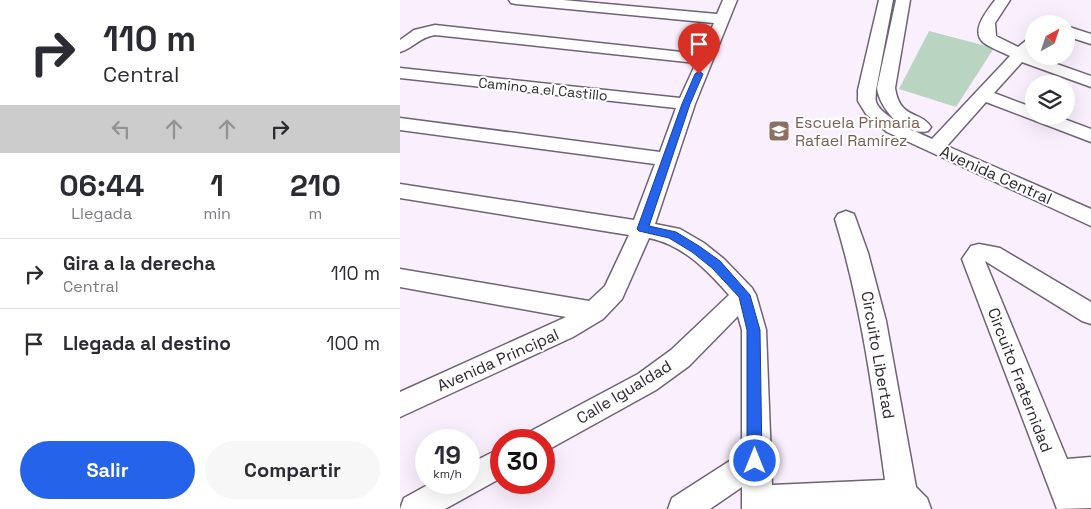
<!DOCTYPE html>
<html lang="es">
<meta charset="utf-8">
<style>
:root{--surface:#fff;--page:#f7f7f7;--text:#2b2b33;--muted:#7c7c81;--line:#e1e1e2;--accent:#2563eb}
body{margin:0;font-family:"Space Grotesk",sans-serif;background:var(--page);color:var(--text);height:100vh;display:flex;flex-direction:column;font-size:19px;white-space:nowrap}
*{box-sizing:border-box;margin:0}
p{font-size:16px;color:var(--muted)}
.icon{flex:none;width:28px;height:28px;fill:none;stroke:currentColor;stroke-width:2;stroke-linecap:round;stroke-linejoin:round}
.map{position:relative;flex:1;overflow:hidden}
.details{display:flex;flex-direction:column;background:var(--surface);width:400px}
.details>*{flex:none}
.guide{background:#fff;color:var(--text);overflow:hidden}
.needle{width:32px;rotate:40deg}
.controls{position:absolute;left:625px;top:15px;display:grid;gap:10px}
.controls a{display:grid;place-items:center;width:50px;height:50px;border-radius:50%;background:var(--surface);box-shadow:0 5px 20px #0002;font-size:25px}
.speed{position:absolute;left:15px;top:429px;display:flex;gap:10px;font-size:25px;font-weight:700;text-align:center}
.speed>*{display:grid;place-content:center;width:65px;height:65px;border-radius:50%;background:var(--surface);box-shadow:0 5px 20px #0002;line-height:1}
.speed small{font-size:12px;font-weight:400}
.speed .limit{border:8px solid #d22;background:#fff;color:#111}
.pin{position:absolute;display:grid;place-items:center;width:42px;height:42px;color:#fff;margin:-51px -21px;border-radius:50% 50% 50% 0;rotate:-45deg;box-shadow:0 0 5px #0007}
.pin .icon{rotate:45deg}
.me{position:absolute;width:55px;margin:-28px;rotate:0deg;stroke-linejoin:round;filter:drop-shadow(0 0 4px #0008)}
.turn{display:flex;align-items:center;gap:18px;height:105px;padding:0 20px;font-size:22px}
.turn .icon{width:65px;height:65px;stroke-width:2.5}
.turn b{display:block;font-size:35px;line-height:42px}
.lanes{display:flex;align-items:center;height:48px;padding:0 20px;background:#0003;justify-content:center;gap:25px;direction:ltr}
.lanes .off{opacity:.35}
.eta{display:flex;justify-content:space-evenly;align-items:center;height:85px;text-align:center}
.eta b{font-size:30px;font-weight:700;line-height:35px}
.button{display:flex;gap:10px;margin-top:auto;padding:10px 20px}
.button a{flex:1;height:58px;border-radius:30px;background:var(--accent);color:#fff;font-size:20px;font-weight:700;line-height:58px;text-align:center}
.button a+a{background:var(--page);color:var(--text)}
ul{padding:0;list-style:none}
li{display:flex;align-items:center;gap:15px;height:70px;padding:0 20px;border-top:1px solid var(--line)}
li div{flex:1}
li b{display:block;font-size:19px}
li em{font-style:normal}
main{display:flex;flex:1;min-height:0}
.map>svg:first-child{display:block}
</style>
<main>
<section class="details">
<div class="guide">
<div class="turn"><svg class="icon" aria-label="right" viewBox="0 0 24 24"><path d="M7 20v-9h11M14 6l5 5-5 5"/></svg><div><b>110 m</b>Central</div></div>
<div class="lanes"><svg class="icon off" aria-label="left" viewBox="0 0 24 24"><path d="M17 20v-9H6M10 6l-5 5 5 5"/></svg><svg class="icon off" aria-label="ahead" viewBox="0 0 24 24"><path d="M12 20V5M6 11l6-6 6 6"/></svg><svg class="icon off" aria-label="ahead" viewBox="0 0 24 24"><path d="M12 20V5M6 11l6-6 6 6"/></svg><svg class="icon" aria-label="right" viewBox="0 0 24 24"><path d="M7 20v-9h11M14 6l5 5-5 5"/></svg></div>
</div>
<div class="eta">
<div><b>06:44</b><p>Llegada</p></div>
<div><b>1</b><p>min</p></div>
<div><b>210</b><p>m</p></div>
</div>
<ul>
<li><svg class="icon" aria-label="right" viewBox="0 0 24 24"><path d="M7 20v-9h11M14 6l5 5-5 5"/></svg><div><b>Gira a la derecha</b><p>Central</p></div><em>110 m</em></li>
<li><svg class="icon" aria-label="arrive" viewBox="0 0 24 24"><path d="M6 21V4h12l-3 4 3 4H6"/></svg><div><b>Llegada al destino</b></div><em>100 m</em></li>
</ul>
<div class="button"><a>Salir</a><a>Compartir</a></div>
</section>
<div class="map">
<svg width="691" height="509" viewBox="0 0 691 509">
<rect width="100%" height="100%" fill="#faf0fd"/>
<!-- green -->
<path fill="#b9d4c0" d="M529 31 594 48 556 107 499 89Z"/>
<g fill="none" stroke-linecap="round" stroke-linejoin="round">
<!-- minor casing -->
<g stroke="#706275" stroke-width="3">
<path id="minor" d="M109 0H163L317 14 323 0H337L295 104 255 224 280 229 304 243 324 259 352 288 356 295 366 330 372 485 485 480C473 392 461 304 435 219L438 214 446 211 454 214 468 253 486 321 516 487 527 498 531 509H342V487L310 509H268L272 498 342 453V330L338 316 289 366 256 390 144 452V440H127L131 431 238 374 271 350 329 295C306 269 283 245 249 238L222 299 203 319 173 337 0 417V392L166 317 0 287V269L189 301 205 286 229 235 0 198V184L234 220 255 164 0 130V118L260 152 276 108 0 78V68L280 98 296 63 35 35C20 37 13 48 0 52V40L14 30 35 25 300 54 314 23 116 4 111 3Z
M479 0H493L476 90C476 94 475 98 476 102 481 117 519 133 532 139L610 56C602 52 591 48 584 43 569 31 588 10 595 0H610L595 23 596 36 618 47 628 39 634 37V50L630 53 634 56 691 76V87L622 62 594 93 634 108V116H656L691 129V142L586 102 547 146 691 209V226L487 132 466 114 458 101V90Z
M496 0H510L495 88C500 120 520 110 531 127L528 131C505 137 480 110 477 88Z
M666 26 691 34V44L666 36Z
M579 244 600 248 691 302V324L682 321 585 261 667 459 691 457V508L657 509 562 259 571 246Z
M101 448V478L45 509H0L4 498 33 482H69V464Z"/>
</g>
<!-- minor -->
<use href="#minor" fill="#fff" fill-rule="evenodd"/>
</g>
<!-- route -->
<path fill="#2563eb" stroke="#184099" d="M299 71 303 74 290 104 249 226 276 232 299 246 320 261 350 295 360 330 362 461 360 466 355 468 350 466 347 461V330L339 297 312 268 292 252 269 238 239 231 237 229 282 104 295 74Z"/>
<!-- icons -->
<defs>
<g id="school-square" transform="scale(1.125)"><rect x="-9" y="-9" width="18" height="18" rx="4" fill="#8d6e63" stroke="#fff"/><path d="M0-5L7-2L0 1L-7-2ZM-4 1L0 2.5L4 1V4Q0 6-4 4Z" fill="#fff"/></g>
</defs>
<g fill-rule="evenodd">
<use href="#school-square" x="379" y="131"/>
</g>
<g text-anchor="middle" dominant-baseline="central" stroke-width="4" stroke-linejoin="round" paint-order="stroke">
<!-- far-street labels -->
<g font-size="14" fill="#2c262e" stroke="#fff">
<text transform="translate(143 89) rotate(6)">Camino a el Castillo</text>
</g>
<!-- education labels -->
<g font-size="16" fill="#785e54" stroke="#fff" text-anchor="start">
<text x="395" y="122">Escuela Primaria<tspan x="395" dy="18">Rafael Ramírez</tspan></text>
</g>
<!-- street labels -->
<g font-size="16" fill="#2c262e" stroke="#fff">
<text transform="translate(596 175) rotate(24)">Avenida Central</text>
<text transform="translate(478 355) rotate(80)">Circuito Libertad</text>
<text transform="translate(98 360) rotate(-24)">Avenida Principal</text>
<text transform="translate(620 380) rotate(69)">Circuito Fraternidad</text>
<text transform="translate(224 392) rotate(-31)">Calle Igualdad</text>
</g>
</g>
</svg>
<div class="controls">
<a><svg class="needle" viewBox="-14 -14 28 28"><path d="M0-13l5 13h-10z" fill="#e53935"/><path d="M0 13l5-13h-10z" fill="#7c7c81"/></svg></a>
<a><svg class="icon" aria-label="layers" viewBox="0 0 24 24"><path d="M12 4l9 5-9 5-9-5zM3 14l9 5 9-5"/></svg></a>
</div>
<div class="speed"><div>19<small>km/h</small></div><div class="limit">30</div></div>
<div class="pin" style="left:299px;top:74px;background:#d93025"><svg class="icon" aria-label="arrive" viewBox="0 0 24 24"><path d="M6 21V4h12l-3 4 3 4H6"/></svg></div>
<svg class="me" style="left:355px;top:461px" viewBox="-20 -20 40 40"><circle r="17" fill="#2563eb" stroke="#fff" stroke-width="3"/><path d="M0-11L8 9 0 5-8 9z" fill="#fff"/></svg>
</div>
</main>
